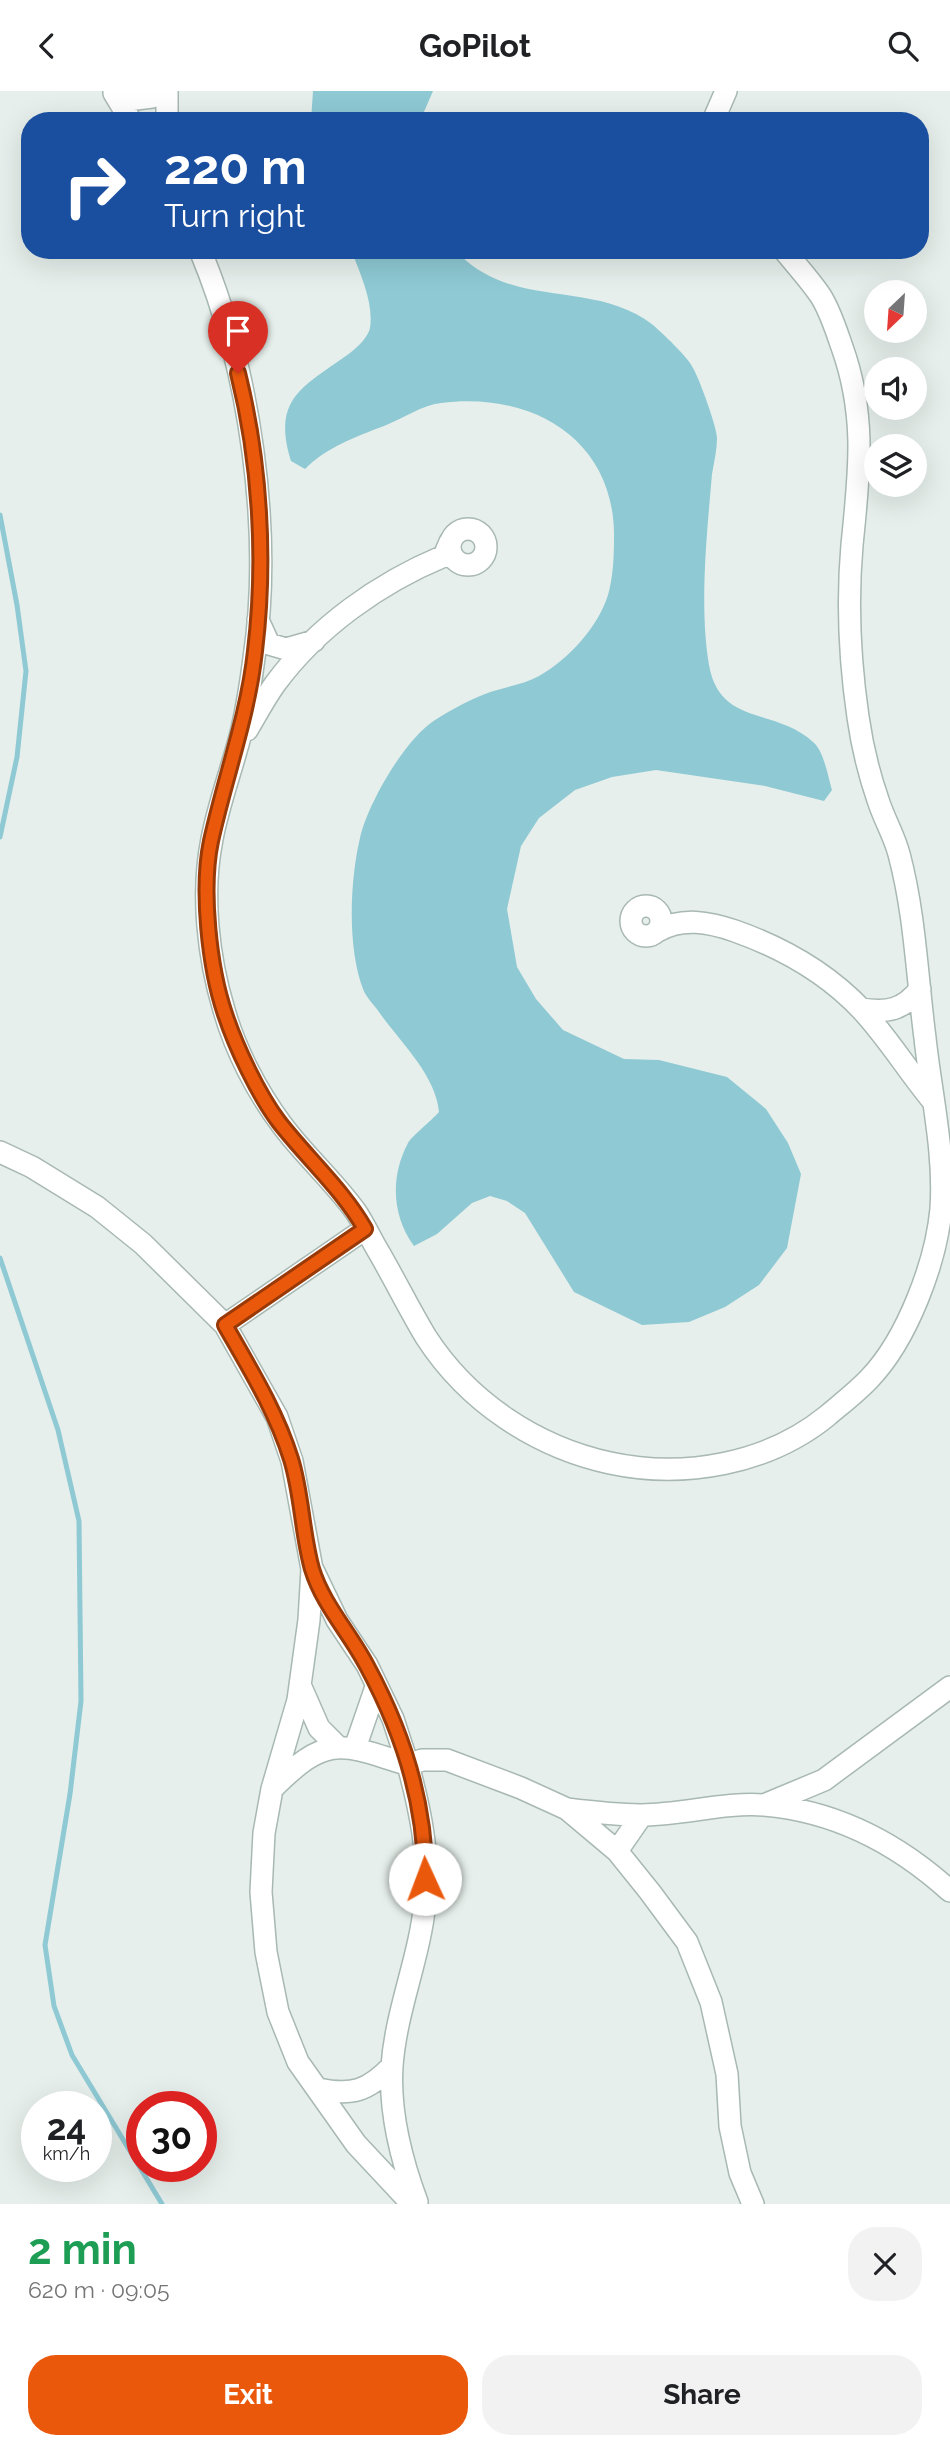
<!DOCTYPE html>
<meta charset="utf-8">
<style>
:root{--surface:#fff;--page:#f2f2f2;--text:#202124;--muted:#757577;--accent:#ea580c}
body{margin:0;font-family:Raleway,sans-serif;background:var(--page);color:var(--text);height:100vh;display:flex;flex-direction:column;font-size:26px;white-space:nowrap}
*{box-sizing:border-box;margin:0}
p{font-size:23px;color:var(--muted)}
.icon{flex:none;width:38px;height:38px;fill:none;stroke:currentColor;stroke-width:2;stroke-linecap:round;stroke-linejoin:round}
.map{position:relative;height:2113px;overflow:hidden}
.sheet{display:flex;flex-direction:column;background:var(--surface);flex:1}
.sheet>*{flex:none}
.top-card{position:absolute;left:21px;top:21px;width:908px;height:147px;border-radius:28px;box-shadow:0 7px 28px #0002;background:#1a4fa0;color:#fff;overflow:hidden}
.needle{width:46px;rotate:205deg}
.buttons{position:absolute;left:864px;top:189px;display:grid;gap:14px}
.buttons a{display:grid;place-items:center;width:63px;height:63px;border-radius:50%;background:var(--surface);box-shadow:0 7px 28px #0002;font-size:35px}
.speed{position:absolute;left:21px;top:2000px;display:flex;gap:14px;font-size:35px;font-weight:700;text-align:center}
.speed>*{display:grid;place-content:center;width:91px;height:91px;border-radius:50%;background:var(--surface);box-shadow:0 7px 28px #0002;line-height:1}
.speed small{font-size:18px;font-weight:400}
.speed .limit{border:10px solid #d22;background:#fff;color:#111}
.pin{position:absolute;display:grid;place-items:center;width:60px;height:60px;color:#fff;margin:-72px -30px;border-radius:50% 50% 50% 0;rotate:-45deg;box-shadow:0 0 7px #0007}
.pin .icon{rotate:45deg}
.me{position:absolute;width:77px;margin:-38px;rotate:358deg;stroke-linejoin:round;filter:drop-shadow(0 0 5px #0008)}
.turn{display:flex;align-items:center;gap:24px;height:147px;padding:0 28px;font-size:32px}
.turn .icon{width:91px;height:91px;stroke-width:2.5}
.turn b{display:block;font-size:49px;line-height:60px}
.round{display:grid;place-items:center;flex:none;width:74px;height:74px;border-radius:28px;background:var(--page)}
.headline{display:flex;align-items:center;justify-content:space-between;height:119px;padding:0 28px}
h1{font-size:42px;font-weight:700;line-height:52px;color:#1e9e55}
.action{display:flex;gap:14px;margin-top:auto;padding:14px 28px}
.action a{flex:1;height:80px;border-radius:28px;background:var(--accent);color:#fff;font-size:28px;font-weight:700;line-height:80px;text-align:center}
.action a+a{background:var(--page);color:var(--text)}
header{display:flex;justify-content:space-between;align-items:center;height:91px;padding:0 28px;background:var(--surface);font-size:32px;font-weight:700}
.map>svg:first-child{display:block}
</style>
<header><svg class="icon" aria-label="back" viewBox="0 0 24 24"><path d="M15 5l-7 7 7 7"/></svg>GoPilot<svg class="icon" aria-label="search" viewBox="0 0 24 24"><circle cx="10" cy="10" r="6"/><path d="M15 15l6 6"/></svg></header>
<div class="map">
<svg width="950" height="2113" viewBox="0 0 950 2113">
<rect width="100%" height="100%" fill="#e6efeb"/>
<!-- water -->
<path fill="#8ec9d4" d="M313 0H433L420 30H311Z
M351 159H455C512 221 592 187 653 234 663 243 687 265 693 277 699 287 717 336 717 347 717 359 714 371 712 383 707 442 699 515 709 574 720 636 776 616 813 651 824 660 828 686 832 699L824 710 765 695 656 679 612 686 575 699 539 727 521 755 507 818 517 876 536 908 563 939 624 968 659 969 727 986 766 1018 788 1052 801 1083 787 1157 759 1194 725 1216 689 1231 642 1234 574 1201 525 1122 507 1110 490 1105 472 1112 437 1143 414 1155C392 1125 390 1086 408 1052 412 1045 431 1030 439 1021 436 984 400 951 379 921 374 914 366 906 363 898 347 856 350 789 360 747 368 712 405 648 435 629 451 619 469 609 485 603 503 596 523 594 539 585 568 569 598 536 608 504 613 487 614 466 614 448 616 349 533 300 441 312 422 314 402 328 384 335 355 346 327 356 305 378L291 370C271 306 305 295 350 262 358 256 368 246 370 237 374 212 360 182 351 159Z"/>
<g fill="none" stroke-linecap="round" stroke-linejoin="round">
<!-- stream -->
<path stroke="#8ec9d4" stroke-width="5" d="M0 424 17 514 26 580 17 666 0 746
M0 1167 58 1339 79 1430 81 1610 70 1703 45 1854 54 1915 72 1964 162 2113"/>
<!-- minor casing -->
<g stroke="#a8b8b2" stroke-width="24">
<path id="minor" d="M114 2 131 30
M120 10 152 6 160 0
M167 30V0
M713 30 726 0
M200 159C250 278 273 439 254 567 251 591 247 615 242 638 233 675 219 711 212 748 201 803 208 866 224 919 235 958 257 1001 282 1034 304 1064 334 1090 356 1121 364 1133 370 1146 377 1158 394 1187 409 1218 426 1246 468 1311 536 1356 610 1372 684 1388 768 1373 827 1325 841 1313 857 1301 870 1287 907 1248 936 1172 941 1118 945 1061 931 1003 925 947 917 885 915 823 899 763 894 744 884 728 878 709 869 683 862 654 858 626 850 571 847 510 852 454 859 383 867 326 842 256 836 239 830 219 820 204 809 188 796 174 784 159
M450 456a18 18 0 1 1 36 0a18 18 0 1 1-36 0Z
M258 529 269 553 286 558 314 550
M247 639C256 624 265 607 275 593 317 536 379 492 444 465L450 451
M631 830a15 15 0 1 1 30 0a15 15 0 1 1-30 0Z
M658 840C682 826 709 831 735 840 783 857 827 882 862 919 888 947 908 980 932 1009
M861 918C888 922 903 919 920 898
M0 1061 32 1076 97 1116 143 1153 225 1234 277 1326 292 1370 312 1478 309 1529 298 1609 272 1698 264 1742 261 1801 266 1861 278 1921 298 1971 356 2053 412 2113
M225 1234 365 1138
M313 1479 337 1529 367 1574 393 1628 408 1674 422 1669H447L521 1697 567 1718 617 1760 650 1801 687 1851 711 1911 727 1983 730 2035 740 2082 753 2113
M301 1596 319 1637 338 1656
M355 1657 376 1596
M273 1697C327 1643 341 1652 408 1674 420 1718 430 1765 425 1811 420 1866 396 1919 392 1975 389 2021 401 2068 417 2111
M764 1714 824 1689 950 1596
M567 1718C591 1721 617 1724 641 1724 682 1724 724 1711 764 1714 835 1720 898 1753 950 1800
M617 1760 642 1724
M318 1998C352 2005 368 2000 392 1975"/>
</g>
<!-- minor -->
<use href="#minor" stroke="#fff" stroke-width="21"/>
</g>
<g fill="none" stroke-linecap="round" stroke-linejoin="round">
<!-- route casing -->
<g stroke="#983908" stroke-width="18">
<path id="route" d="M238 282C260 370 266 469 255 560 248 625 225 686 211 750 201 798 209 876 225 923 236 956 258 1003 279 1031 307 1067 343 1099 365 1138L225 1234C250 1278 276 1320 291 1368 302 1403 302 1443 312 1478 323 1514 350 1542 367 1575 402 1640 426 1713 425 1788"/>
</g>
<!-- route -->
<use href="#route" stroke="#ea580c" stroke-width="12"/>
</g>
</svg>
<div class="buttons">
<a><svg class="needle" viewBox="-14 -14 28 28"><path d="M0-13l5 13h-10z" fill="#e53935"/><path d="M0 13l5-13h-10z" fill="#757577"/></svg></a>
<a><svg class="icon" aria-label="sound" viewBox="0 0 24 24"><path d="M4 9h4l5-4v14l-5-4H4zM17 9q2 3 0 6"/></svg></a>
<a><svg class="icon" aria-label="layers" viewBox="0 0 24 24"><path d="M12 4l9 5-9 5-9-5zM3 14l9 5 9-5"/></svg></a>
</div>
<div class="speed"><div>24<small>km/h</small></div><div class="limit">30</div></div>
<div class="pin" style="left:238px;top:282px;background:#d93025"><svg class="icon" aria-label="arrive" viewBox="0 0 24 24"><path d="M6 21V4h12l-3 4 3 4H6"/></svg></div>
<svg class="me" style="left:425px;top:1788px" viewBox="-20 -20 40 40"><circle r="19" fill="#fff"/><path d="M0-13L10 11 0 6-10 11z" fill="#ea580c"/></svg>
<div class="top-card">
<div class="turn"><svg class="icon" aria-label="right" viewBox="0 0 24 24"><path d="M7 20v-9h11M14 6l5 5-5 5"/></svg><div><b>220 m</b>Turn right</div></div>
</div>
</div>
<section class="sheet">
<div class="headline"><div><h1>2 min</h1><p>620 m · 09:05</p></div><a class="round"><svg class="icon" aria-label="close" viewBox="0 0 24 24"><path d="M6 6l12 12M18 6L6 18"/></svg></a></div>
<div class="action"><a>Exit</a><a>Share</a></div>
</section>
